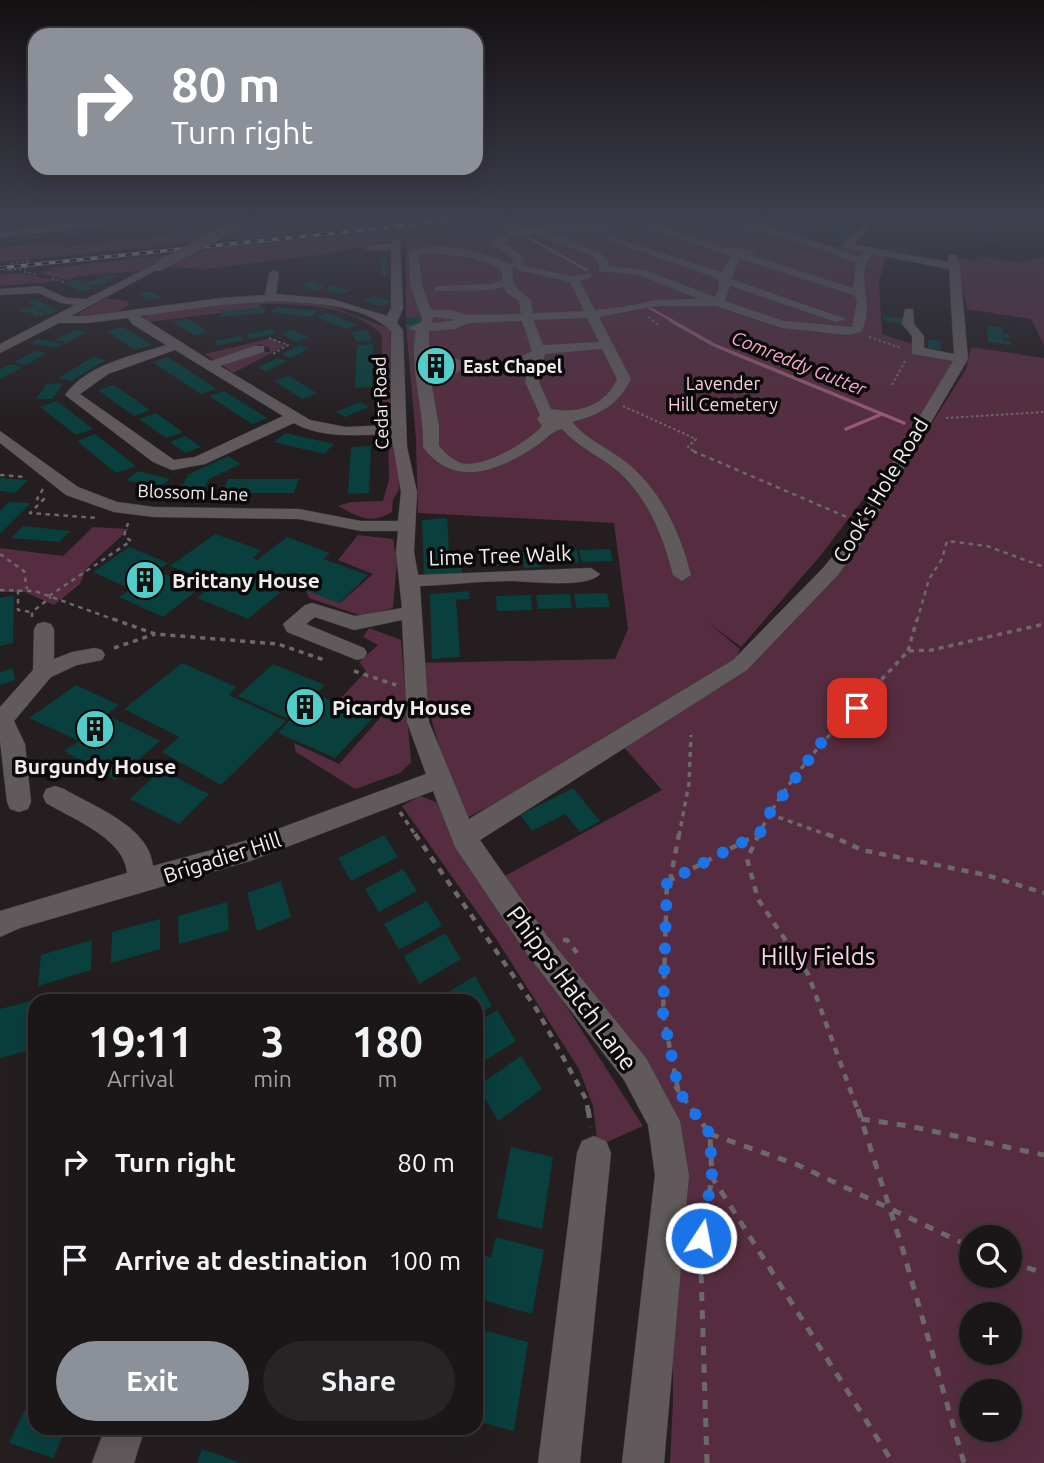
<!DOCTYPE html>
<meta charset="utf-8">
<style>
:root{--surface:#1b1618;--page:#282325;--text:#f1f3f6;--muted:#a09fa2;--line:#393537;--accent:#8c9099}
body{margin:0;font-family:Ubuntu,sans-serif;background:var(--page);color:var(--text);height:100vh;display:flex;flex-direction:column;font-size:26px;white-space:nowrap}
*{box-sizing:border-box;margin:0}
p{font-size:23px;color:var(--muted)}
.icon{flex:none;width:38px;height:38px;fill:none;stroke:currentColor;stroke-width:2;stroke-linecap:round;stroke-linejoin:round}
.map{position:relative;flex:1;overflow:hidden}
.sheet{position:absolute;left:28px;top:994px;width:455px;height:441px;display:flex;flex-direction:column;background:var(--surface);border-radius:21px;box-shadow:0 7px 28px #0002,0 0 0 2px var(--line)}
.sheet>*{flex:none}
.hud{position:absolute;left:28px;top:28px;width:455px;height:147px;border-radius:21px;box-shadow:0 7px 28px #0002,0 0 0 2px var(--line);background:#8c9099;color:#fff;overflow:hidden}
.fabs{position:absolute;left:959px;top:1225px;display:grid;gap:14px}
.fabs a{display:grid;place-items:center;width:63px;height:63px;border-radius:50%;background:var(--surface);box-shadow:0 7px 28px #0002,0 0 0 2px var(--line);font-size:35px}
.pin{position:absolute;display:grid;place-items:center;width:60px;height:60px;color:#fff;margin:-30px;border-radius:14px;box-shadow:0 4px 10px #0006}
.me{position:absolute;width:77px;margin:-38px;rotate:11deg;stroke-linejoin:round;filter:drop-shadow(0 0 5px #0008)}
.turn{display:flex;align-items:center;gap:24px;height:147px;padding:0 28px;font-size:32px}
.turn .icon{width:91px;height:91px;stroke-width:2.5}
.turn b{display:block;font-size:49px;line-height:60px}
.eta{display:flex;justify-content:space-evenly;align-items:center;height:119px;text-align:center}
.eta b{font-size:42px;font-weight:700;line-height:49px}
.button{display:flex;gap:14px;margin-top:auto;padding:14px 28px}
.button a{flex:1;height:80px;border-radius:42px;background:var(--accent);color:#fff;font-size:28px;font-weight:700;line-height:80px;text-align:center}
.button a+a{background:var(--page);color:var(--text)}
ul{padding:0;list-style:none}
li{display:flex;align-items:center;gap:21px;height:98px;padding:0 28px}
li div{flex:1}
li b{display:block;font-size:26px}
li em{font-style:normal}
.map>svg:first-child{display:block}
</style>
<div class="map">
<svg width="1044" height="1463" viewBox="0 0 1044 1463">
<rect width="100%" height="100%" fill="#241e20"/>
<!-- green -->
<path fill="#562d40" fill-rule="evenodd" d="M310 218H446L236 240 227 239 226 236 253 222Z
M522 218H804L784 235 886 256 879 282 882 334 954 358 928 414 821 555 741 647 707 622 740 649 734 663 580 758 461 821 415 663 615 659 628 629 614 523 418 513 416 439 406 324V241H390L325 254 206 269 170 267 196 253 220 247Z
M227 220 232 224 191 243 0 262V247L53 243 66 247 175 234Z
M173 254 140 271 77 276 70 280 41 274 52 268Z
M978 257 1020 262 1044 257V345L1031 319 967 309 957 258 977 260Z
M20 273 21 274 62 281 0 286V275Z
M106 298 127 301 129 305C119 314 92 319 78 314Z
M286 300 328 305 390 329 393 419 382 426V335C352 304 300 304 260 304V308L150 322 146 321 145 314 233 302Z
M267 339H273L285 346 233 373 222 365 253 353 270 352V348L259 344 248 350 215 361 205 354Z
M971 347 1044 358V1463H670L673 1401 672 1163 656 1116 538 962 643 1126 598 1146 593 1106 579 1069 497 940 402 806 420 796 436 802 460 842 494 882 662 790 620 743 744 666 849 555 966 369ZM971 1237H1010V1276H971ZM971 1314H1010V1353H971ZM971 1391H1010V1430H971Z
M397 434 399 490 393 499 392 512C370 525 359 517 338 506L351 502 383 501 389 479 388 435Z
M93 527 129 529 86 569 80 584 54 605 25 592H0V548L63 556Z
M358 535 393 539 397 561 393 608 362 616 309 598 306 590 340 603 373 574 338 560Z
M369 628 401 640 411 762 400 773 355 789 296 752 294 743 339 764 380 718 341 698 366 671 359 662 378 645 363 637Z"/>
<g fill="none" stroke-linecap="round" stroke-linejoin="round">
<!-- stream-far1 -->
<path stroke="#975974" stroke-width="2.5" d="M498 221 587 270
M648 307 673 321"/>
<!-- stream -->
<path stroke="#975974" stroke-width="3.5" d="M670 320 714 345 904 423
M846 429 882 414"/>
</g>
<!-- building -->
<path fill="#093f3d" d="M73 218H79V221L41 225 40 222Z
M805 218H829L807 237 786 234Z
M158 219 160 223 105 230 104 226Z
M831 223 850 227 858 228 848 231 827 227Z
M99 227 100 231 61 236 60 232Z
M839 232 851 234 842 243 830 240Z
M54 233 55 236 13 242V238Z
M976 234H993L997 238H992L997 242H985Z
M891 245 912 249 905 254 885 250Z
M381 258H388V275H381Z
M106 274 119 276 99 286 86 284Z
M74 280 83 283 93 288 80 292 64 283Z
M314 281 325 287 313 291 302 285Z
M331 286 350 290 343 294 324 290Z
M150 291 161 297 149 300 137 294Z
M373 296 392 301 381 306 363 301Z
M36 299 57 310 49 314 28 302Z
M34 306 46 314 36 317 31 313 17 311Z
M265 307V313L221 317V311Z
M278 307 318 311 312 317 271 312Z
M328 313 358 325 346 329 316 317Z
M884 316 903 318V325L883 320Z
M406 317H421L422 325H406Z
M186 318 209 332 196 336 173 322Z
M987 326 1003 328 1004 334H1009L1010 338 1002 337V340L1010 341 1011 345 988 342Z
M123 327 152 345 135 350 107 331Z
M272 329 276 334 250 339 246 334Z
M75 330 86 332 67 343 55 340Z
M293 330 308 337 297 342 282 334Z
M366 330 372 340 357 342 351 332Z
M240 336 244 340 218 346 214 341Z
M38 339 62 344 55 348 30 343Z
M928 339 941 341V350L928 349Z
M373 344 372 387 355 388 357 345Z
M299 345 310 348 291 358 281 355Z
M35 351 47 353 26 365 14 362Z
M93 357 106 360 71 381 58 378Z
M168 357 217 389 201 394 152 362Z
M277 358 287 361 267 371 257 368Z
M427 360H443L445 371 428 372Z
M10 364 23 367 0 379V369Z
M289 376 317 393 302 399 274 381Z
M63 383 53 399H36L46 384Z
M114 385 150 410 134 416 98 390Z
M224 391 267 418 252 424 209 396Z
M57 401 93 429 76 435 40 407Z
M360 402 369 407 345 417 336 412Z
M156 413 183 432 166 438 139 419Z
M285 433 334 444 324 454 274 442Z
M95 434 136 466 116 473 77 441Z
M185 436 201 447 185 453 170 442Z
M371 446 369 493 348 494 351 447Z
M228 456 241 464 209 479 200 495 177 494 189 474Z
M138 471 170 479 158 488 126 480Z
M0 478 28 480 15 493 0 491Z
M228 479H299L294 493H222Z
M9 502 31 503 0 534V511Z
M447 518 450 566 462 565V573L424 575 422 520Z
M23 526 70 531 59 542 11 538Z
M215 534 261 550 253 558 257 560 287 537 330 553 323 559 368 575 339 603 292 585 303 576 284 569 300 576 248 619 197 598 215 583 170 566Z
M129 547 168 563 157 571 200 588 163 617 119 597 131 589 93 572Z
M610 549 613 561 582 562 579 550Z
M577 550 579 563 547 564 545 552Z
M539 551 542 567 524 568 522 552Z
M518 552 520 565 489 566 488 553Z
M469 591 470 599 456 600 460 657 432 659 430 594Z
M607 593 610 607 576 608 574 594Z
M570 594 572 608 538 609 536 595Z
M14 595 13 643 0 646V598Z
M531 595 532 610 497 611 496 596Z
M182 663 236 687 229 695 286 721 221 785 162 752 179 737 124 709Z
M273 664 325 685 316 694 373 718 335 758 278 733 290 720 238 696Z
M13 668 15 680 0 685V672Z
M76 685 119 705 107 715 160 741 115 780 64 751 79 741 29 718Z
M161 770 209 794 179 824 130 799Z
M573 788 600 821 580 832 565 814 532 831 520 815Z
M384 835 398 857 351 881 338 858Z
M403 869 417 891 379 912 365 889Z
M281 881 291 917 257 931 247 893Z
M427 901 442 926 399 950 384 924Z
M227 902 229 930 179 944 178 916Z
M160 919V949L111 963 112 932Z
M445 933 461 959 419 984 404 956Z
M92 940 91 970 38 986 41 955Z
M475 976 492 1006 476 1016V1001H433Z
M35 1000 30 1050 0 1058V1009Z
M497 1010 516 1041 476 1066V1023Z
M521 1056 542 1089 498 1121 478 1086Z
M511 1147 553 1157 542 1229 497 1218Z
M496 1237 544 1250 532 1314 476 1298V1269L480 1254 491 1258Z
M478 1329 528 1342 514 1431 476 1421Z
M35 1389V1428H67L53 1458 9 1443Z
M202 1449 241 1463H197Z"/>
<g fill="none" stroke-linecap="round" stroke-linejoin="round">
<!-- minor casing -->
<g stroke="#3f3a3c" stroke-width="1">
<path id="minor" d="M112 218H139L134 221 0 238V232Z
M244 218H256L234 230 226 228Z
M661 218H682L660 224 661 226 721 247 754 250 755 252 750 255 853 288 856 263 808 245 712 218C756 218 818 242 859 257L863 252 840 246 863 226 868 229 853 244 948 262 949 255H957L960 267 968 359 856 551 837 576 747 670 480 840 547 936 646 1058 680 1121 689 1175 664 1463H622L655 1175 648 1125 624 1080 527 954 455 847 433 791 250 861 20 928 0 937V911L127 873C125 839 73 819 46 803L43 796 46 789 55 786 64 789C94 807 149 826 153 866L248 840 426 774 407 722 402 620 354 630 315 617 306 624 364 648 367 653 364 658 357 660 287 632 283 624 305 605 312 603 355 616 402 608 396 552 398 531H361L299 519 154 517 114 512 66 495 0 443V431L78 487 117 502 154 507 299 509 361 521H398L401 492 391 434C361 435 321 439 294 423L205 464 172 470 153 462 65 395C87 364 132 356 166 345L132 324 128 318 87 323H59L0 353V344L75 305 61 303 38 293 0 295V289L40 286 67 298 86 299 155 264 164 266 71 316H87L221 298 265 295 269 273 274 270 279 273 276 294 332 299 387 316 391 308V250L370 251 365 248 370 245 391 244 392 240H400L403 308 397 323 403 330 407 447 417 492 414 552 418 575 591 568 600 574C588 589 528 581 509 581 479 581 449 585 420 586L429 722 469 819 733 660 823 568 842 545 953 361 912 354V336L902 324 905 309H913L914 324 924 336V348L954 354 949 269 872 254C853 278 877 304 861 332L849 335 782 328 716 306H656L599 317 631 379C620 403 599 416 574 421L573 423C587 439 605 447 622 459 659 486 680 531 691 575L682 581 673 575C663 535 647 495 614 468 597 455 577 446 562 429 551 431 546 440 536 446 499 471 454 489 423 447 425 411 408 364 416 331L408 328 420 323 422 319 410 285 409 252C440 239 481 252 510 264L514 259 491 243C516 219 623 221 661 218ZM652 225 653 230 731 256 721 272 613 237 604 239 714 277 718 280 719 288 715 297 645 270 608 266V261L600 252 547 232ZM534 234 592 256 598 262 599 271 639 275 699 299 656 300 623 307 595 310 580 281 591 277V273L573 276 520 265 525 259 524 257 503 243 509 239ZM431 253 472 258 501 268 499 270 502 273V280L491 284 439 286 435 287V291L492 290 504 287 507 293 519 301 521 314 467 315 451 310H431L422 285 418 255ZM740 259 854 295 857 301 852 327 784 321 725 301 730 286 836 322 846 319 731 279ZM517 267 518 270 570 282 584 311 533 313 531 300C520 289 512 289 513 271L510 268ZM277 301C313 303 363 304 391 331V425L346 427 310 420 220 366 264 352V346H254L211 361 140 316 221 305ZM433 317 456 320 432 323ZM587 318 599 342 543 345 534 320ZM522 321 532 351 517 358 495 361 463 362 447 354 429 355V331L455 329 469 323ZM602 349 617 379C605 406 578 414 551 409L539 382 545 354ZM175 350 283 416 195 457 174 460 80 394 108 374ZM445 362 451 366 430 373 429 363ZM530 363 525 382 540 415 537 419 542 426C528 442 483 469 461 463 453 460 445 453 439 446V426L431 381C444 380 451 374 463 370 482 365 506 370 530 363Z
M44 622 51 624 54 629V659L72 652 95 648 102 650 105 655 102 660 77 665 51 677 14 721 25 744 31 802 28 809 19 812 10 809 7 802 0 741V707L33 670 34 629 37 624Z
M594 1136 606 1141 611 1153 580 1463H538L577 1153 582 1141Z
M105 1428H145L134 1463H92Z"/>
</g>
<!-- path-far4 -->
<path stroke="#6d686a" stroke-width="2" stroke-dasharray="2.5 2.5" stroke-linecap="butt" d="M11 263 28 261
M9 270 27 268
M52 278 64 282
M648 317 659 325
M869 337 901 348
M269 338 288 345 273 354
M892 385 906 359
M623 406 696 439 688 447 696 453
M946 418 1044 412"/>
<!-- path-far3 -->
<path stroke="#6d686a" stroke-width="2.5" stroke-dasharray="4.5 4.5" stroke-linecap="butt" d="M693 451 849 518
M0 475 26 477
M43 489 37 499H44L30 513 97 518
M0 554 24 571 27 589
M0 590 35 591 118 621
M18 590V610L31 612
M49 596 131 541 124 536 128 523
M32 617V612L51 597
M917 621 929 579 942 559 947 541 987 546 1044 567"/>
<!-- path-far2 -->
<path stroke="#6d686a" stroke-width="3.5" stroke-dasharray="5 5" stroke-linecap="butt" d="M113 619 155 634 278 644 327 661
M114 648 155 634
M908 651 917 619
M354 671 396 685
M400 812 416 836
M769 814 831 836
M679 836 689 783 691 735
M755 836 758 834
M758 836C793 764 855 710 908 651L932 650 1044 624"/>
<!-- path-far1 -->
<path stroke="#6d686a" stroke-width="4.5" stroke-dasharray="7 7" stroke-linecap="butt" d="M415 834 537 1010 586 1099 588 1111
M759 834 747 859 758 899 808 974 858 1111
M827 834 862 850 986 875 1044 893
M670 881 679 834
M563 940H567L577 953
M675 1086 693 1111
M678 1089 663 1014 667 882 758 834"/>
<!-- path -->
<path stroke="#6d686a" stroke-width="5" stroke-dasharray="9 9" stroke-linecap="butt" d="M588 1109 591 1127
M692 1109 710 1134 712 1177 893 1463
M858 1109 902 1247 964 1463
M861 1119 909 1126 1044 1155
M710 1134 798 1165 971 1247
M1010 1262 1044 1273
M707 1463 700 1239 712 1179"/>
<!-- minor -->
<use href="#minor" fill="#615a5d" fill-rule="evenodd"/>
<!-- rail casing -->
<g stroke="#c6c2c4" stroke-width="3.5">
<path id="rail" d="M0 268 478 218"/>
</g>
<!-- rail -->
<use href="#rail" stroke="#0b090a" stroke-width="2.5" stroke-dasharray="7" stroke-linecap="butt"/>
<!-- minor-bridge casing -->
<g stroke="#3f3a3c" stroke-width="11" stroke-linecap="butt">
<path id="minor-bridge" d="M159 266 231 228"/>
</g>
<!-- path-bridge -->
<path stroke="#6d686a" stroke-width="2" stroke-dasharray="2.5 2.5" stroke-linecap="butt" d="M28 261 25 272 38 275"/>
<!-- minor-bridge -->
<use href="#minor-bridge" stroke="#615a5d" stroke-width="10"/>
</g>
<!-- sky -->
<linearGradient id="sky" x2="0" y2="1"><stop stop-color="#141012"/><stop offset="0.52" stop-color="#3f414e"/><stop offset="1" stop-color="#3f414e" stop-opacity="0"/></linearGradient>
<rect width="1044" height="423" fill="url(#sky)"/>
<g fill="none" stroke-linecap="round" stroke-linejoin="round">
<!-- route -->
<path stroke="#1a73e8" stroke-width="12" stroke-dasharray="0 21.6" d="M701 1238 712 1177 710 1134 679 1092 663 1014 667 882 760 833 769 814 821 743 857 708"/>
</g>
<!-- icons -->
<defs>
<g id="building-disc" transform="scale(2.0125)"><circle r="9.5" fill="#53cdc9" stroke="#0b090a"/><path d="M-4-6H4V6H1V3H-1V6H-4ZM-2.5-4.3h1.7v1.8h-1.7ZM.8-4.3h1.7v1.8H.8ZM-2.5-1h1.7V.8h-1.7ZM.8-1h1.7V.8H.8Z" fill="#111"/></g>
</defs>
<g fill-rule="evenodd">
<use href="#building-disc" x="436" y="366"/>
<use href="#building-disc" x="145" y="580"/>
<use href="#building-disc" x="305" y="707"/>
<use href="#building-disc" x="95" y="729"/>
</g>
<g text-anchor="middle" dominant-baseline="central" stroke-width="7" stroke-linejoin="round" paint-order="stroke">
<!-- far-poi labels -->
<g font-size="18" font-weight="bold" fill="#f1edef" stroke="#0b090a" text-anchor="start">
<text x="463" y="366">East Chapel</text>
</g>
<!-- far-park labels -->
<g font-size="18" fill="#fad3e2" stroke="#0b090a">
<text x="723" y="383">Lavender<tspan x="723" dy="21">Hill Cemetery</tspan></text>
</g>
<!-- far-street labels -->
<g font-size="18" fill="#f1edef" stroke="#0b090a">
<text transform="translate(380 403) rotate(-92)">Cedar Road</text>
<text transform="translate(193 492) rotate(2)">Blossom Lane</text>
</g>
<!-- far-water labels -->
<g font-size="19" font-style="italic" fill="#f5abca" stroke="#0b090a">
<text transform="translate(799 363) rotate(22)">Comreddy Gutter</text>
</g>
<!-- street labels -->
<g font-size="21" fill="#f1edef" stroke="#0b090a">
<text transform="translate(880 490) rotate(-59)">Cook's Hole Road</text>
<text transform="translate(500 555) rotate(-2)">Lime Tree Walk</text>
<text transform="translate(222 857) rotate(-18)">Brigadier Hill</text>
</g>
<!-- poi labels -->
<g font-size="21" font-weight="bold" fill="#f1edef" stroke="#0b090a" text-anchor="start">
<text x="172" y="580">Brittany House</text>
<text x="332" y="707">Picardy House</text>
<text x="95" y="766" text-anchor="middle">Burgundy House</text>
</g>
<!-- near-park labels -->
<g font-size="24" fill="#fad3e2" stroke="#0b090a">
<text x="818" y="956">Hilly Fields</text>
</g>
<!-- near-street labels -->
<g font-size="24" fill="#f1edef" stroke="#0b090a">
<text transform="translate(572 988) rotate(53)">Phipps Hatch Lane</text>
</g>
</g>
</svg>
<div class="fabs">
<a><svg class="icon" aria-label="search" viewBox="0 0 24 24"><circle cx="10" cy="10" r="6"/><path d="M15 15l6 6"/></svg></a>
<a>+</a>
<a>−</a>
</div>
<div class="pin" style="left:857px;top:708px;background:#d93025"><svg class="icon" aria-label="arrive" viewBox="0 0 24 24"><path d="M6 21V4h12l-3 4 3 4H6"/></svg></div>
<svg class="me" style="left:701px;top:1238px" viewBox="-20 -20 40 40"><circle r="17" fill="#1a73e8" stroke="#fff" stroke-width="3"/><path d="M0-11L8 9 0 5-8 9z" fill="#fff"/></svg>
<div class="hud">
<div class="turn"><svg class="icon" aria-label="right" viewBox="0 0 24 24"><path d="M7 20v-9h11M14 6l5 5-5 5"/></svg><div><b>80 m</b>Turn right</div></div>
</div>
<section class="sheet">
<div class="eta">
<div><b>19:11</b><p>Arrival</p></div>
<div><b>3</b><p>min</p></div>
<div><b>180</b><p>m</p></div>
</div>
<ul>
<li><svg class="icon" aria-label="right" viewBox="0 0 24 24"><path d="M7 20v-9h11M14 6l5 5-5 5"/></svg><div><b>Turn right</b></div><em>80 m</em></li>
<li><svg class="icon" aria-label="arrive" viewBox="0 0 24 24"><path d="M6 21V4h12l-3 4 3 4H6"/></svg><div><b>Arrive at destination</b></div><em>100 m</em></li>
</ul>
<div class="button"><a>Exit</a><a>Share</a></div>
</section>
</div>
